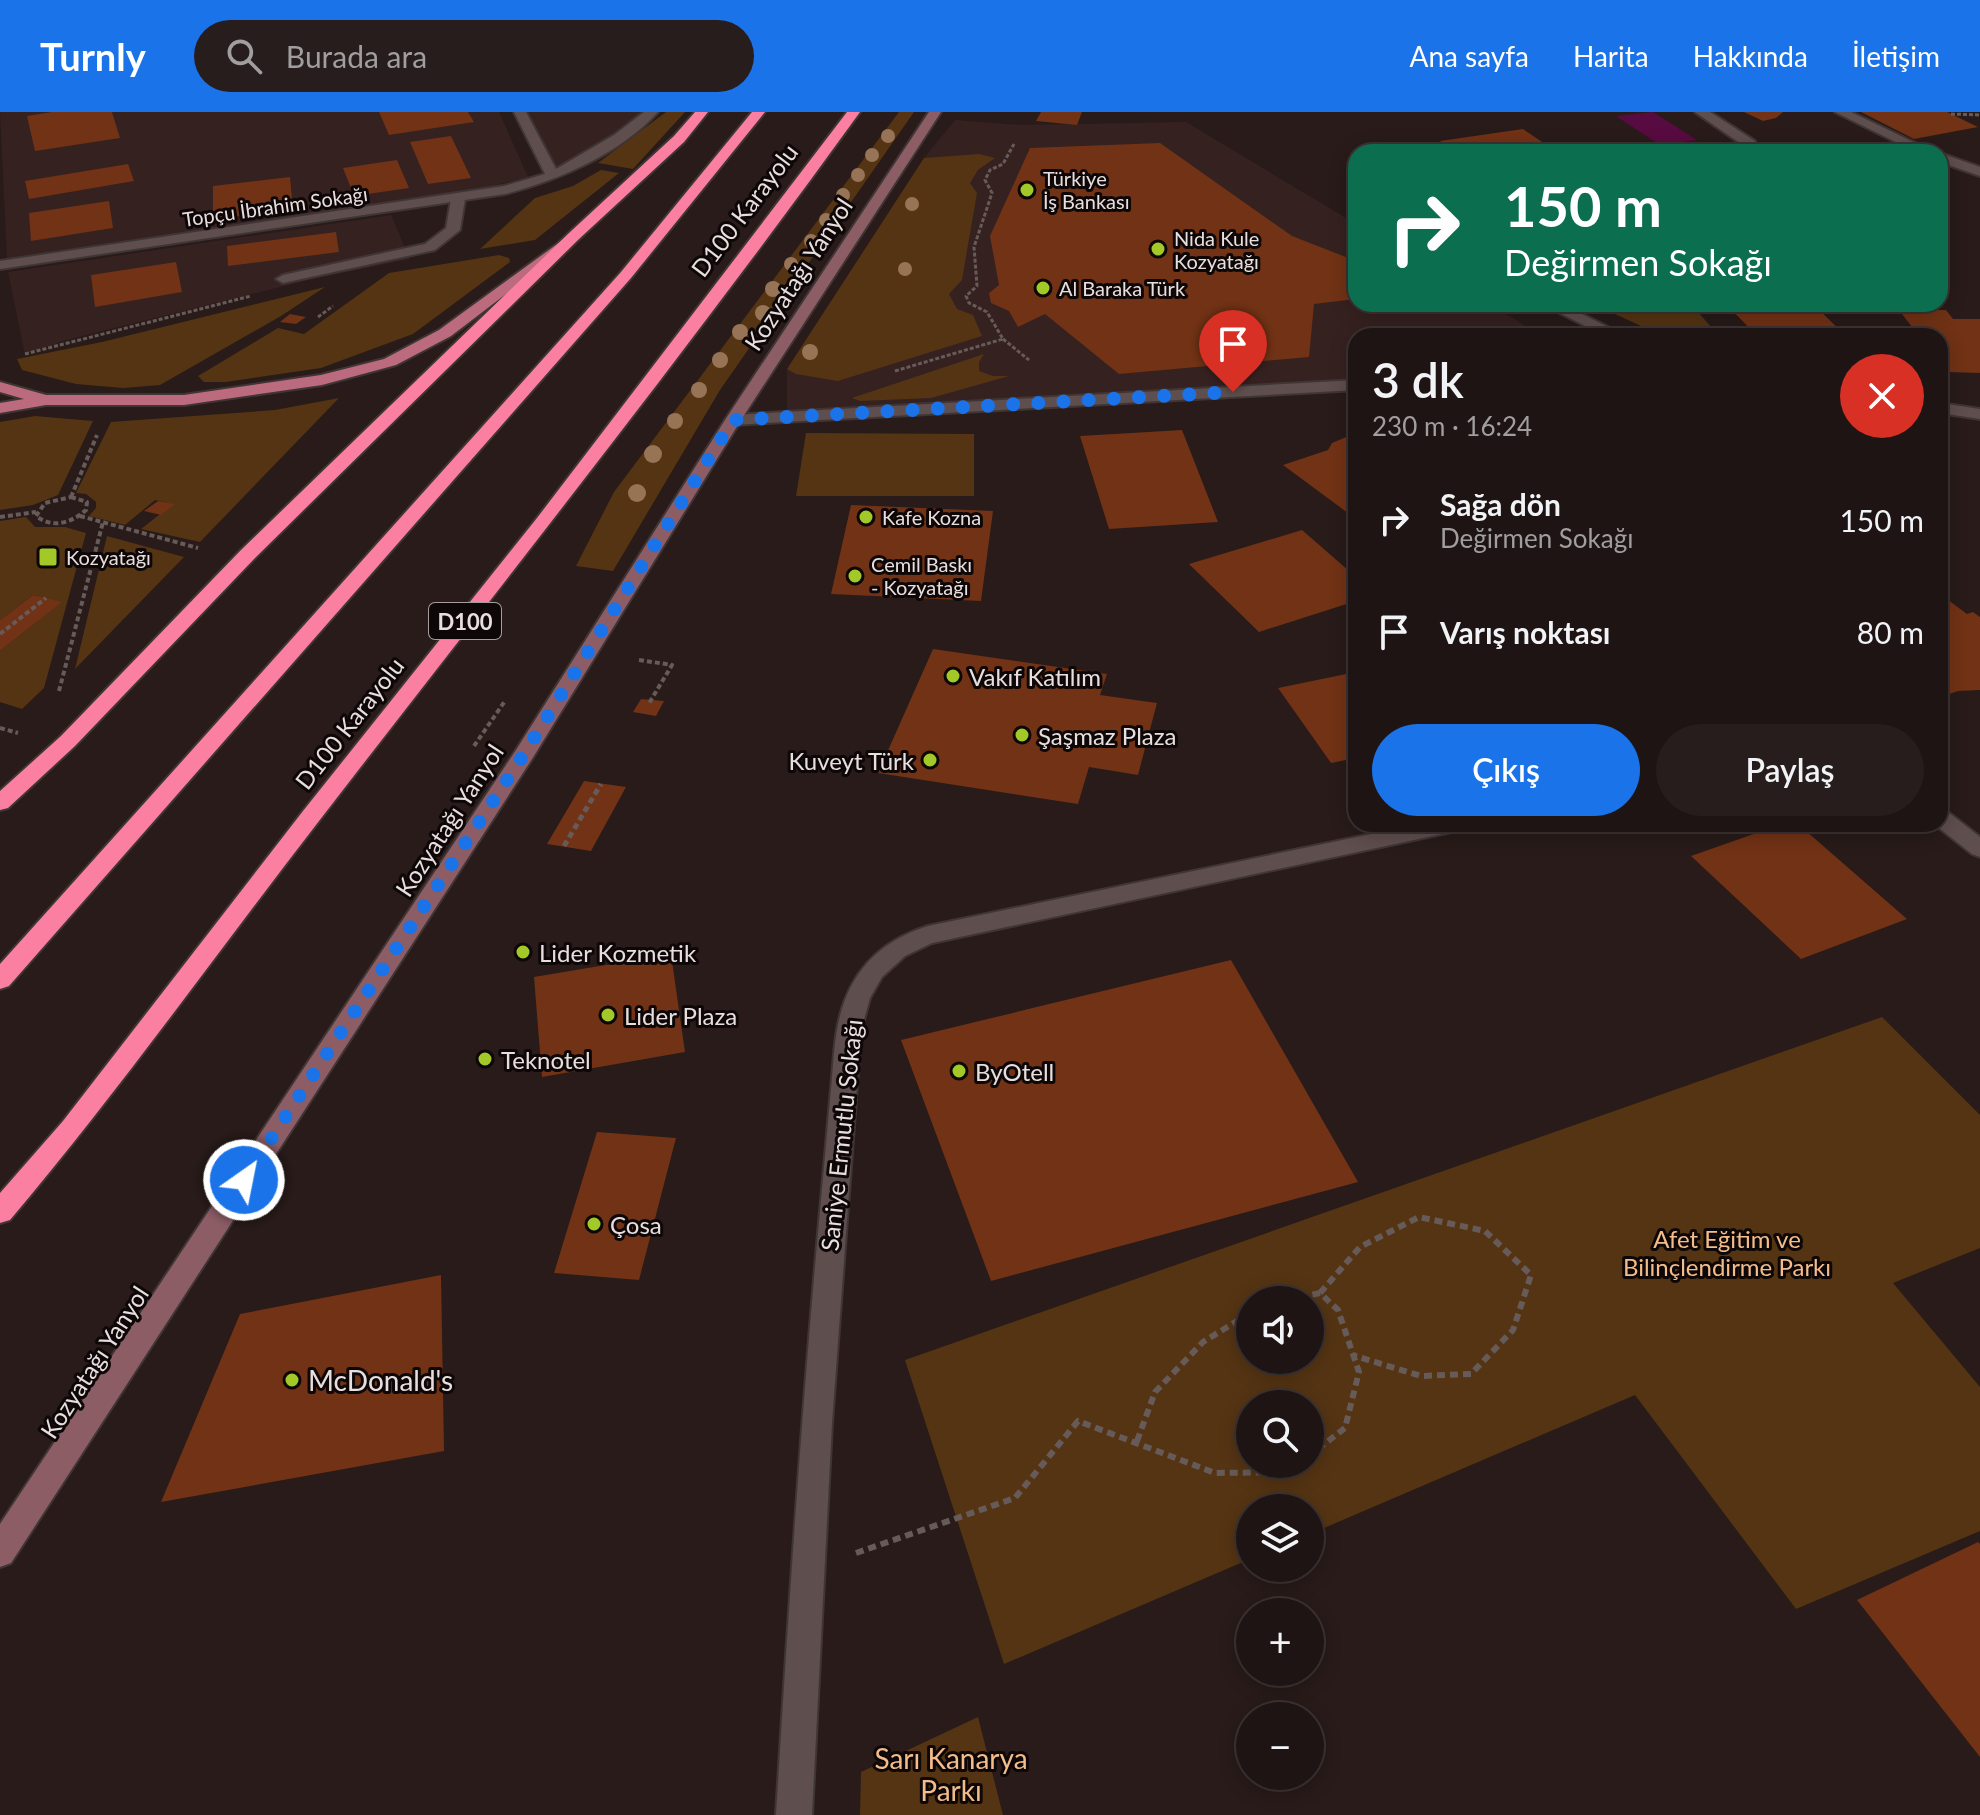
<!DOCTYPE html>
<html lang="tr">
<meta charset="utf-8">
<style>
:root{--surface:#1e1413;--page:#261d1c;--text:#f1f3f6;--muted:#a19ea0;--line:#3c3333;--accent:#1a73e8}
body{margin:0;font-family:Lato,sans-serif;background:var(--page);color:var(--text);height:100vh;display:flex;flex-direction:column;font-size:30px;white-space:nowrap}
*{box-sizing:border-box;margin:0}
p{font-size:26px;color:var(--muted)}
.icon{flex:none;width:44px;height:44px;fill:none;stroke:currentColor;stroke-width:2;stroke-linecap:round;stroke-linejoin:round}
.map{position:relative;flex:1;overflow:hidden}
.drawer{position:absolute;left:1348px;top:216px;width:600px;height:504px;display:flex;flex-direction:column;background:var(--surface);border-radius:24px;box-shadow:0 4px 20px #0003,0 0 0 2px var(--line)}
.drawer>*{flex:none}
.hud{position:absolute;left:1348px;top:32px;width:600px;height:168px;border-radius:24px;box-shadow:0 4px 20px #0003,0 0 0 2px var(--line);background:#0b6e4f;color:#fff;overflow:hidden}
.controls{position:absolute;left:1236px;top:1174px;display:grid;gap:16px}
.controls a{display:grid;place-items:center;width:88px;height:88px;border-radius:50%;background:var(--surface);box-shadow:0 4px 20px #0003,0 0 0 2px var(--line);font-size:40px}
.pin{position:absolute;display:grid;place-items:center;width:68px;height:68px;color:#fff;margin:-82px -34px;border-radius:50% 50% 50% 0;rotate:-45deg;box-shadow:0 0 8px #0007}
.pin .icon{rotate:45deg}
.me{position:absolute;width:88px;margin:-44px;rotate:33deg;stroke-linejoin:round;filter:drop-shadow(0 0 6px #0008)}
.turn{display:flex;align-items:center;gap:28px;height:168px;padding:0 24px;font-size:36px}
.turn .icon{width:104px;height:104px;stroke-width:2.5}
.turn b{display:block;font-size:56px;line-height:68px}
.round{display:grid;place-items:center;flex:none;width:84px;height:84px;border-radius:42px;background:var(--page)}
.overview{display:flex;align-items:center;justify-content:space-between;height:136px;padding:0 24px}
h1{font-size:48px;font-weight:600;line-height:60px}
.primary-button{display:flex;gap:16px;margin-top:auto;padding:16px 24px}
.primary-button a{flex:1;height:92px;border-radius:48px;background:var(--accent);color:#fff;font-size:32px;font-weight:600;line-height:92px;text-align:center}
.primary-button a+a{background:var(--page);color:var(--text)}
ul{padding:0;list-style:none}
li{display:flex;align-items:center;gap:24px;height:112px;padding:0 24px}
li div{flex:1}
li b{display:block;font-size:30px}
li em{font-style:normal}
header{display:flex;align-items:center;gap:48px;box-sizing:border-box;height:112px;padding:0 40px;background:var(--accent);color:#fff}
header strong{font-size:38px}
nav{display:flex;gap:44px;margin-inline-start:auto;font-size:28px}
.search{width:560px;height:72px;background:var(--page);display:flex;align-items:center;gap:20px;box-sizing:border-box;padding:0 28px;border-radius:44px;color:var(--muted);font-size:30px}
.map>svg:first-child{display:block}
</style>
<header>
<strong>Turnly</strong>
<div class="search"><svg class="icon" aria-label="search" viewBox="0 0 24 24"><circle cx="10" cy="10" r="6"/><path d="M15 15l6 6"/></svg>Burada ara</div>
<nav><a>Ana sayfa</a><a>Harita</a><a>Hakkında</a><a>İletişim</a></nav>
</header>
<div class="map">
<svg width="1980" height="1703" viewBox="0 0 1980 1703">
<rect width="100%" height="100%" fill="#281b19"/>
<!-- built -->
<path fill="#352120" d="M0 0H499L528 65 485 76 7 146Z
M527 0H644L553 64Z
M955 8 1020 13 1186 10 1356 112V192H1489L1543 224H1356V270L787 304V257L924 46Z
M391 103 410 147 308 168 66 228 25 242 8 160Z"/>
<!-- green -->
<path fill="#543413" fill-rule="evenodd" d="M666 0H685L633 57 598 51Z
M899 0H914L720 278 613 459 576 454 614 380Z
M979 42 995 46 978 58 970 71 977 81 962 168 949 182 957 197 973 203 982 224 838 269 796 262 787 257 924 46Z
M601 58 619 61 535 128 480 137 535 86 573 74Z
M499 143 509 146 510 150 413 222 321 256 226 270H204L198 264 278 216 304 222 389 161Z
M325 175 281 204 160 273 123 276 76 272 22 258 17 247 102 230Z
M1593 192H1691L1719 224H1663Z
M984 242 979 250V259L993 264H1009L931 286 860 289 852 286Z
M339 286 200 430 141 417 173 392 155 388 125 413 89 404 96 396V390L86 382 76 381 111 310 275 298Z
M35 304 93 309 58 383 33 393 0 398V310Z
M806 321 974 322V384H796Z
M26 405 35 415H65L86 421 44 576 22 597 0 590V539L60 491 33 483 0 508V409Z
M107 424 184 445 75 557Z
M1882 905 1980 1003V1136L1893 1171 1980 1275V1419L1796 1497 1635 1283 1310 1422V1396H1250V1447L1004 1552 905 1248ZM1250 1188H1310V1248H1250ZM1250 1292H1310V1352H1250Z
M978 1605 1003 1703H860L861 1660Z"/>
<!-- water -->
<path fill="#580b40" d="M1653 0 1697 28 1660 33 1616 4Z"/>
<!-- building -->
<path fill="#713215" d="M52 0H112L120 26 35 39 27 4Z
M379 0H468L474 10 389 23Z
M1041 0H1082L1077 13 1036 9Z
M1744 0H1783L1776 6 1763 9Z
M1861 0H1947L1978 15 1914 27Z
M1523 17 1557 40H1455L1440 29Z
M451 24 471 66 428 72 410 30Z
M1160 31 1292 124 1356 149V187L1314 192 1309 245 1119 262 1045 202 1018 215 1009 199 991 191 989 181 999 173 990 124 1030 36Z
M397 48 409 76 354 84 343 56Z
M128 52 134 69 29 87 25 69Z
M290 65 293 98 213 107V74Z
M109 89 113 116 31 129 29 101Z
M336 120 339 140 228 154 227 134Z
M176 150 182 180 95 195 91 163Z
M1813 192 1846 224H1757L1727 193Z
M1899 198H1946L1953 207H1980V261L1948 260 1940 250V224H1919Z
M290 202 306 205 296 212 280 210Z
M1182 318 1218 410 1109 417 1080 324Z
M1356 321V407L1283 353 1328 338 1332 331Z
M158 389 175 392 161 403 144 399Z
M851 393 993 399 981 489 831 482Z
M1302 418 1356 465V489L1259 520 1189 452Z
M1940 482 1967 502 1973 500 1980 505V578L1958 579 1940 585Z
M33 483 62 490 0 539V508Z
M933 537 1107 562 1100 583 1157 591 1138 663 1089 655 1078 692 878 661Z
M1356 560V646L1331 651 1278 576Z
M641 587 664 589 656 604 633 600Z
M584 669 626 675 591 739 547 732Z
M1782 712H1798L1907 807 1801 847 1691 744Z
M671 842 685 940 542 965 534 865Z
M1231 848 1358 1070 991 1169 901 928Z
M597 1020 676 1026 639 1168 554 1161Z
M441 1163 444 1339 161 1390 240 1202Z
M1978 1430 1980 1432V1645L1857 1488Z"/>
<g fill="none" stroke-linecap="round" stroke-linejoin="round">
<!-- lane casing -->
<g stroke="#403535" stroke-width="4">
<path id="lane" d="M1695 0H1710L1755 29 1758 40H1744V34Z
M1835 0H1851L1934 40H1916Z
M1940 41 1980 55V64L1940 50Z
M458 83 465 87 460 118 435 138 283 171 276 167 283 163 425 132 446 116 451 87Z
M1542 192H1562L1626 224H1605Z"/>
</g>
<!-- street casing -->
<g stroke="#403535" stroke-width="4">
<path id="street" d="M514 0H526L556 57 614 23 644 0H658C620 42 559 68 505 82L0 157V149L504 74 545 62Z
M1356 268V278L733 313 725 308 733 303Z
M1940 291 1980 297V307L1940 301Z
M1940 698 1948 700 1980 725V745L1972 742 1934 712H1940Z
M1420 712H1467L1464 717 1456 719 932 831 905 844 882 865 870 886 861 919 832 1311 812 1703H776C788 1505 801 1307 819 1110 823 1066 827 1021 831 977 834 947 834 916 845 888 860 849 889 826 928 814Z"/>
</g>
<!-- secondary casing -->
<g stroke="#403535" stroke-width="4">
<path id="secondary" d="M929 0H941L741 308 532 647 11 1451 0 1455V1412L516 638 725 308Z"/>
</g>
<!-- primary casing -->
<g stroke="#403535" stroke-width="4">
<path id="primary" d="M564 127 569 128V134L451 224 396 253 322 273 184 293H46L0 301V291L24 287 0 280V270L46 283H184L321 263 384 247 439 218Z"/>
</g>
<!-- highway casing -->
<g stroke="#403535" stroke-width="4">
<path id="highway" d="M695 0H708L684 30 579 127 255 446 75 634 8 696 0 698V679L61 624 241 438 569 121 674 24Z
M752 0H765L631 166 9 874 0 877V852L621 160Z
M847 0H860C686 241 501 473 319 709 216 842 119 979 10 1108L0 1111V1081L63 1009 303 699 537 406Z"/>
</g>
<!-- path-far3 -->
<path stroke="#675b59" stroke-width="3" stroke-dasharray="4 2" stroke-linecap="butt" d="M1951 2 1980 3
M318 205 333 194
M1003 227 1029 248
M25 242 251 184
M895 259 1003 227 987 200 969 191 966 184 977 174 974 135 992 81 985 68 990 58 1003 52 1014 32"/>
<!-- path-far2 -->
<path stroke="#675b59" stroke-width="4" stroke-dasharray="5 3" stroke-linecap="butt" d="M71 385 87 390 86 398C71 411 53 417 36 404L45 391Z
M71 385 97 323
M80 404 198 436
M0 405 36 400
M0 522 46 486
M639 548 672 553 648 593
M59 579 103 410
M0 616 18 621
M474 634 505 589"/>
<!-- path-far1 -->
<path stroke="#675b59" stroke-width="5" stroke-dasharray="6 4" stroke-linecap="butt" d="M564 734 601 672"/>
<!-- path -->
<path stroke="#675b59" stroke-width="6" stroke-dasharray="8 5" stroke-linecap="butt" d="M1320 1181 1360 1135 1419 1105 1485 1119 1531 1163 1513 1218 1471 1262 1421 1264 1352 1243
M1287 1188 1320 1181 1338 1198 1359 1260 1345 1316 1310 1343
M1137 1329 1155 1280 1203 1230 1250 1201
M856 1441 1015 1386 1078 1309 1215 1361 1289 1360 1299 1352"/>
<!-- lane -->
<use href="#lane" fill="#5e4e4d" fill-rule="evenodd"/>
<!-- street -->
<use href="#street" fill="#5e4e4d" fill-rule="evenodd"/>
<!-- secondary -->
<use href="#secondary" fill="#8d5d66" fill-rule="evenodd"/>
<!-- primary -->
<use href="#primary" fill="#bc6b7f" fill-rule="evenodd"/>
<!-- highway -->
<use href="#highway" fill="#fb7fa1" fill-rule="evenodd"/>
</g>
<!-- trees -->
<g fill="#987457">
<circle cx="888" cy="24" r="7"/>
<circle cx="872" cy="43" r="7"/>
<circle cx="858" cy="63" r="7"/>
<circle cx="843" cy="83" r="7"/>
<circle cx="912" cy="92" r="7"/>
<circle cx="826" cy="108" r="7"/>
<circle cx="811" cy="129" r="7"/>
<circle cx="791" cy="152" r="7"/>
<circle cx="905" cy="157" r="7"/>
<circle cx="773" cy="177" r="8"/>
<circle cx="763" cy="201" r="8"/>
<circle cx="740" cy="220" r="8"/>
<circle cx="810" cy="240" r="8"/>
<circle cx="720" cy="248" r="8"/>
<circle cx="699" cy="278" r="8"/>
<circle cx="675" cy="309" r="8"/>
<circle cx="653" cy="342" r="9"/>
<circle cx="637" cy="381" r="9"/>
</g>
<g fill="none" stroke-linecap="round" stroke-linejoin="round">
<!-- route -->
<path stroke="#1a73e8" stroke-width="14" stroke-dasharray="0 25.2" d="M244 1068 524 642 733 308 1233 280"/>
</g>
<!-- markers -->
<g fill="#a2c928" stroke="#0d0707" stroke-width="3">
<circle cx="1027" cy="78" r="8"/>
<circle cx="1158" cy="137" r="8"/>
<circle cx="1043" cy="176" r="8"/>
<circle cx="866" cy="405" r="8"/>
<rect x="38" y="435" width="20" height="20" rx="4"/>
<circle cx="855" cy="464" r="8"/>
<circle cx="953" cy="564" r="8"/>
<circle cx="1022" cy="623" r="8"/>
<circle cx="930" cy="648" r="8"/>
<circle cx="523" cy="840" r="8"/>
<circle cx="608" cy="903" r="8"/>
<circle cx="485" cy="947" r="8"/>
<circle cx="959" cy="959" r="8"/>
<circle cx="594" cy="1112" r="8"/>
<circle cx="292" cy="1268" r="8"/>
</g>
<g text-anchor="middle" dominant-baseline="central" stroke-width="6" stroke-linejoin="round" paint-order="stroke">
<!-- far-poi labels -->
<g font-size="20" fill="#e8dedd" stroke="#0d0707" text-anchor="start">
<text x="1043" y="66">Türkiye<tspan x="1043" dy="23">İş Bankası</tspan></text>
<text x="1174" y="126">Nida Kule<tspan x="1174" dy="23">Kozyatağı</tspan></text>
<text x="1059" y="176">Al Baraka Türk</text>
<text x="882" y="405">Kafe Kozna</text>
<text x="66" y="445">Kozyatağı</text>
<text x="871" y="452">Cemil Baskı<tspan x="871" dy="23">- Kozyatağı</tspan></text>
</g>
<!-- far-street labels -->
<g font-size="20" fill="#e8dedd" stroke="#0d0707">
<text transform="translate(275 94) rotate(-8)">Topçu İbrahim Sokağı</text>
</g>
<!-- shield labels -->
<rect fill="#0d0707" stroke="#a69e9d" stroke-width="2" x="429" y="491" width="72" height="36" rx="6"/>
<g font-size="22" font-weight="bold" fill="#e8dedd">
<text x="465" y="509">D100</text>
</g>
<!-- street labels -->
<g font-size="24" fill="#e8dedd" stroke="#0d0707">
<text transform="translate(744 98) rotate(-53)">D100 Karayolu</text>
<text transform="translate(798 162) rotate(-57)">Kozyatağı Yanyol</text>
<text transform="translate(349 611) rotate(-52)">D100 Karayolu</text>
<text transform="translate(449 708) rotate(-57)">Kozyatağı Yanyol</text>
<text transform="translate(841 1023) rotate(-84)">Saniye Ermutlu Sokağı</text>
<text transform="translate(94 1250) rotate(-57)">Kozyatağı Yanyol</text>
</g>
<!-- poi labels -->
<g font-size="24" fill="#e8dedd" stroke="#0d0707" text-anchor="start">
<text x="969" y="564">Vakıf Katılım</text>
<text x="1038" y="623">Şaşmaz Plaza</text>
<text x="914" y="648" text-anchor="end">Kuveyt Türk</text>
<text x="539" y="840">Lider Kozmetik</text>
<text x="624" y="903">Lider Plaza</text>
<text x="501" y="947">Teknotel</text>
<text x="975" y="959">ByOtell</text>
<text x="610" y="1112">Çosa</text>
</g>
<!-- park labels -->
<g font-size="24" fill="#f3bc8a" stroke="#0d0707">
<text x="1727" y="1126">Afet Eğitim ve<tspan x="1727" dy="28">Bilinçlendirme Parkı</tspan></text>
</g>
<!-- near-poi labels -->
<g font-size="28" fill="#e8dedd" stroke="#0d0707" text-anchor="start">
<text x="308" y="1268">McDonald's</text>
</g>
<!-- near-park labels -->
<g font-size="28" fill="#f3bc8a" stroke="#0d0707">
<text x="951" y="1646">Sarı Kanarya<tspan x="951" dy="32">Parkı</tspan></text>
</g>
</g>
</svg>
<div class="controls">
<a><svg class="icon" aria-label="sound" viewBox="0 0 24 24"><path d="M4 9h4l5-4v14l-5-4H4zM17 9q2 3 0 6"/></svg></a>
<a><svg class="icon" aria-label="search" viewBox="0 0 24 24"><circle cx="10" cy="10" r="6"/><path d="M15 15l6 6"/></svg></a>
<a><svg class="icon" aria-label="layers" viewBox="0 0 24 24"><path d="M12 4l9 5-9 5-9-5zM3 14l9 5 9-5"/></svg></a>
<a>+</a>
<a>−</a>
</div>
<div class="pin" style="left:1233px;top:280px;background:#d93025"><svg class="icon" aria-label="arrive" viewBox="0 0 24 24"><path d="M6 21V4h12l-3 4 3 4H6"/></svg></div>
<svg class="me" style="left:244px;top:1068px" viewBox="-20 -20 40 40"><circle r="17" fill="#1a73e8" stroke="#fff" stroke-width="3"/><path d="M0-11L8 9 0 5-8 9z" fill="#fff"/></svg>
<div class="hud">
<div class="turn"><svg class="icon" aria-label="right" viewBox="0 0 24 24"><path d="M7 20v-9h11M14 6l5 5-5 5"/></svg><div><b>150 m</b>Değirmen Sokağı</div></div>
</div>
<section class="drawer">
<div class="overview"><div><h1>3 dk</h1><p>230 m · 16:24</p></div><a class="round" style="background:#d93025;color:#fff"><svg class="icon" aria-label="close" viewBox="0 0 24 24"><path d="M6 6l12 12M18 6L6 18"/></svg></a></div>
<ul>
<li><svg class="icon" aria-label="right" viewBox="0 0 24 24"><path d="M7 20v-9h11M14 6l5 5-5 5"/></svg><div><b>Sağa dön</b><p>Değirmen Sokağı</p></div><em>150 m</em></li>
<li><svg class="icon" aria-label="arrive" viewBox="0 0 24 24"><path d="M6 21V4h12l-3 4 3 4H6"/></svg><div><b>Varış noktası</b></div><em>80 m</em></li>
</ul>
<div class="primary-button"><a>Çıkış</a><a>Paylaş</a></div>
</section>
</div>
